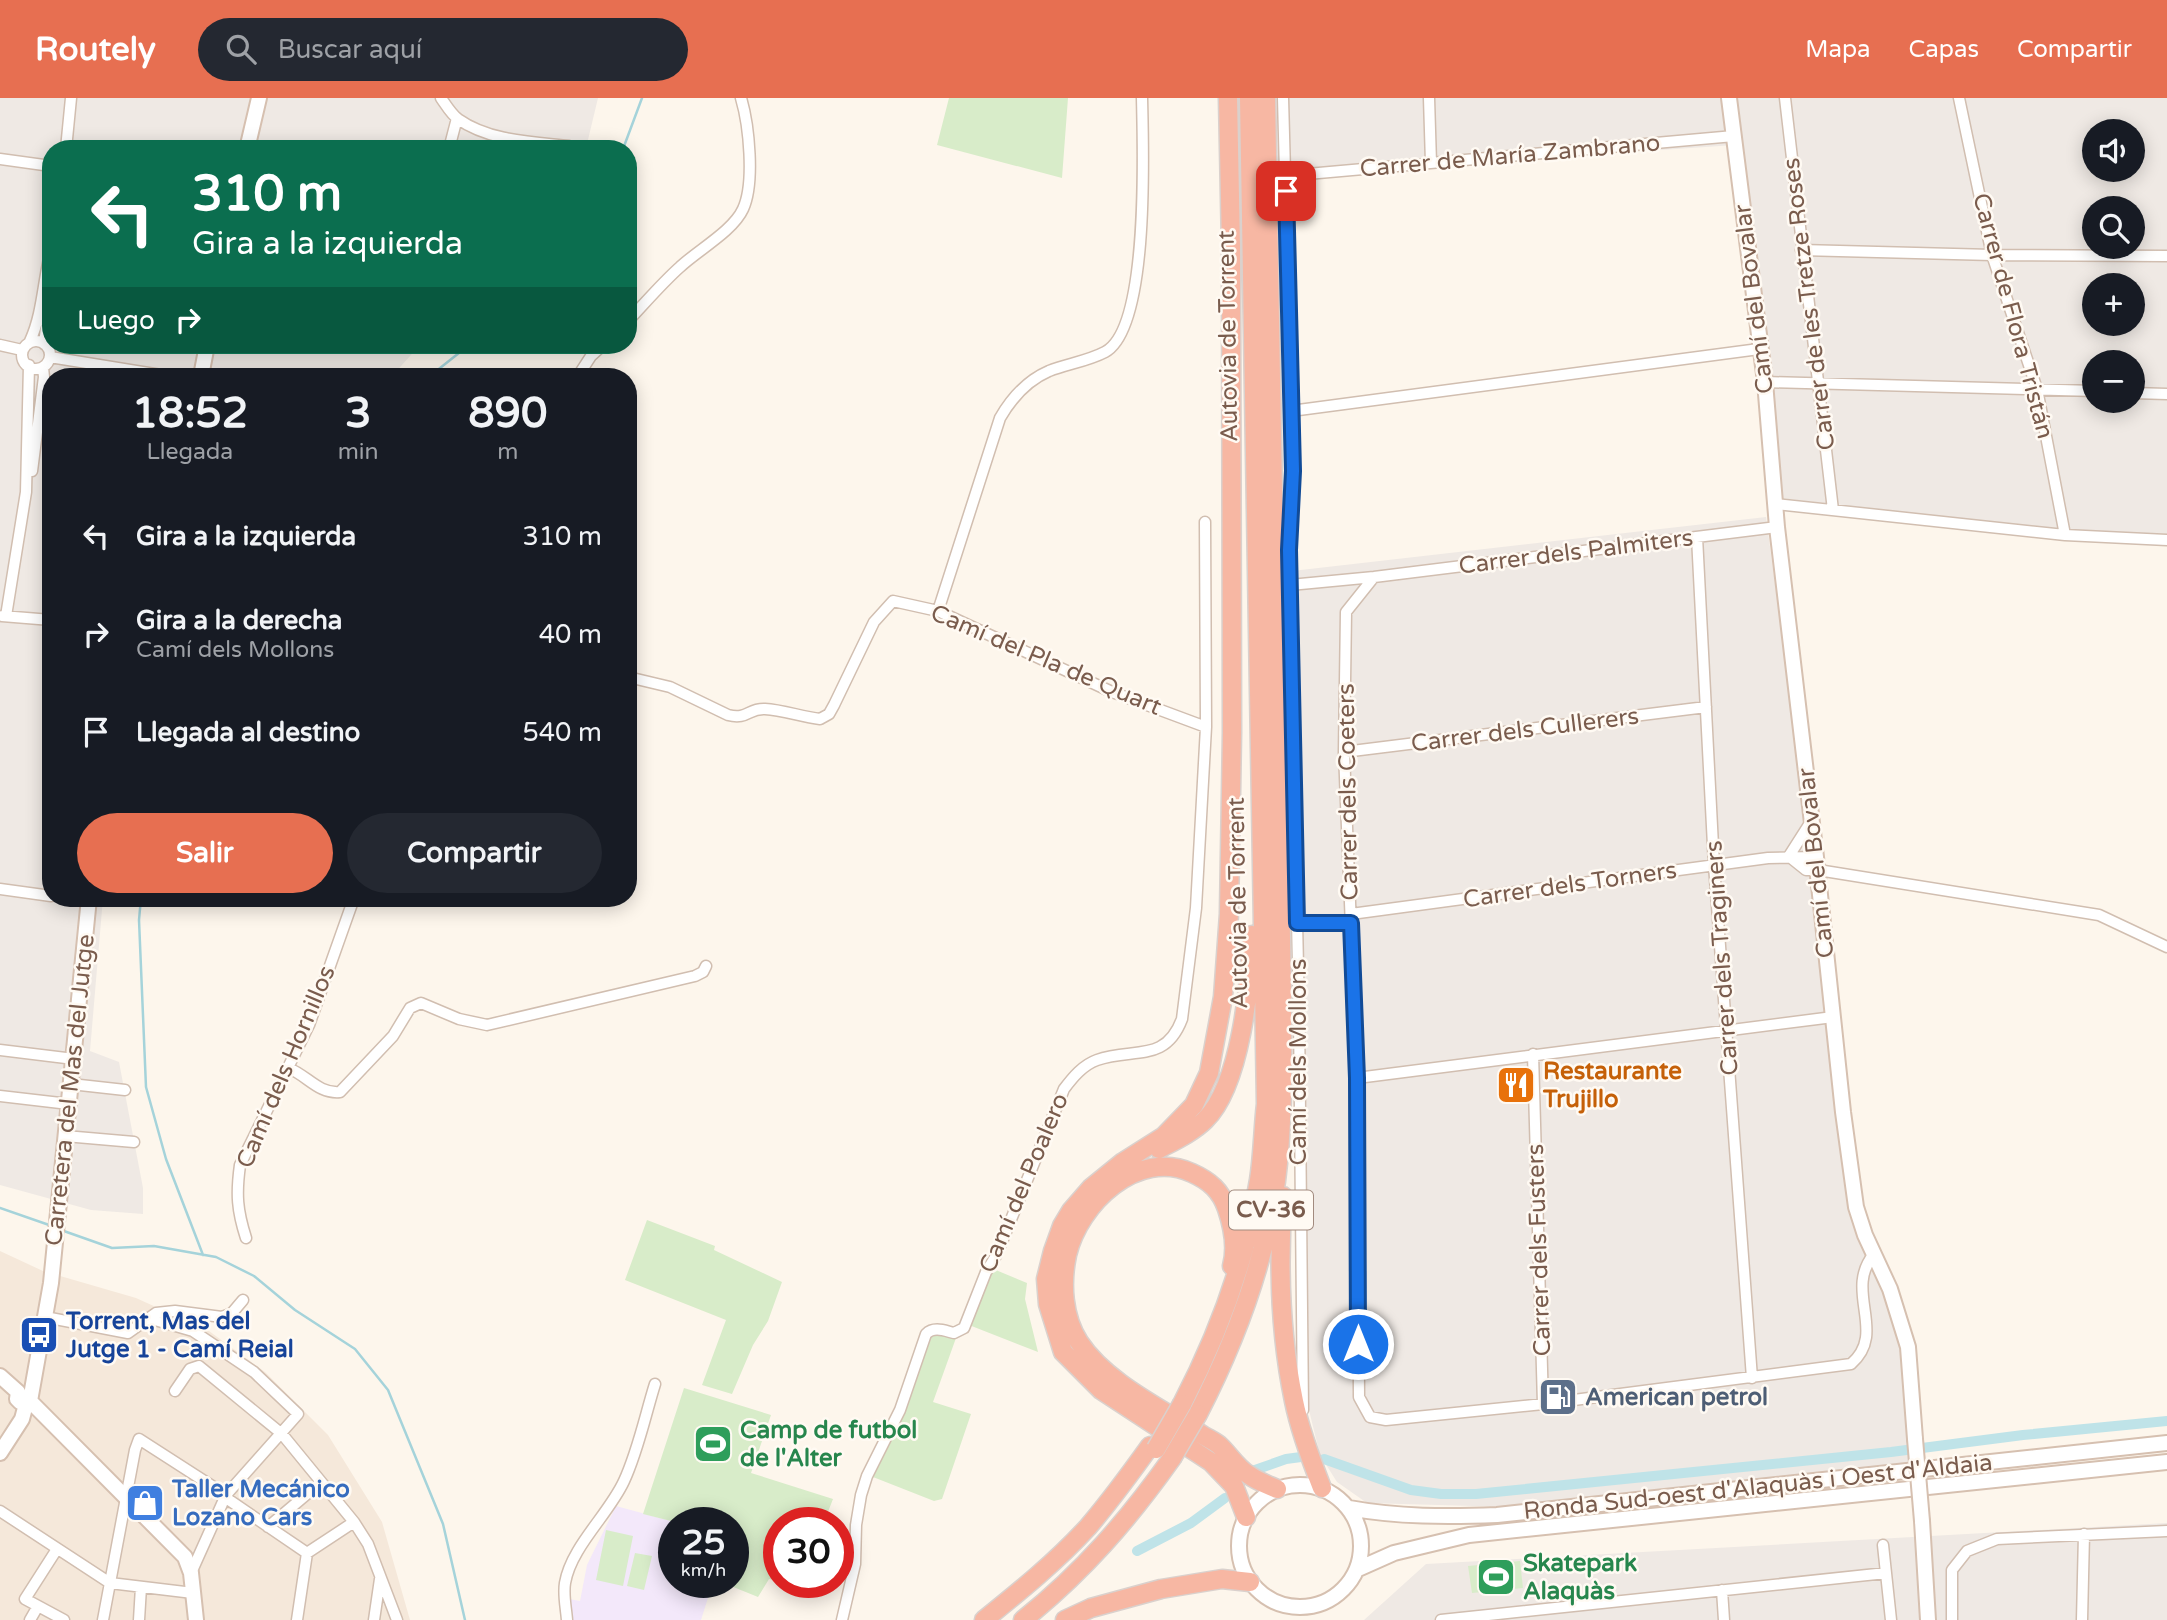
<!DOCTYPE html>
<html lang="es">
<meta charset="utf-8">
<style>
:root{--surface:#171b24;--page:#242831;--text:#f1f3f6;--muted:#9ea1a6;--accent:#e76f51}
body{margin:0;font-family:"Varela Round",sans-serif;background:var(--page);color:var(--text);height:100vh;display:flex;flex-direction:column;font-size:26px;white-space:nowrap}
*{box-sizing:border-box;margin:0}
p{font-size:23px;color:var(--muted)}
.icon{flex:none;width:38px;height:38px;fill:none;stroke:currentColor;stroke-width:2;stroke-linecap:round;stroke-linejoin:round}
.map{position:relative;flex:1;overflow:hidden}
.panel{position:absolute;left:42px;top:270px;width:595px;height:539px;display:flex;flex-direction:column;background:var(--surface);border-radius:28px;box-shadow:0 4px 18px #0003}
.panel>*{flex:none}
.hud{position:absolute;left:42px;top:42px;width:595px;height:214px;border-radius:28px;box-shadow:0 4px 18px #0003;background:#0b6e4f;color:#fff;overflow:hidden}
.controls{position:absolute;left:2082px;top:21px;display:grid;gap:14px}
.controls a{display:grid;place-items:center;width:63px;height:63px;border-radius:50%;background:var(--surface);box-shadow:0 4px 18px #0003;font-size:35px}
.speed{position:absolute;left:658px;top:1409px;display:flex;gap:14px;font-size:35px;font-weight:700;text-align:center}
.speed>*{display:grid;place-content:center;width:91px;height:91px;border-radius:50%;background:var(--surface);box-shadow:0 4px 18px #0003;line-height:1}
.speed small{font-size:18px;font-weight:400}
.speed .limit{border:10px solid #d22;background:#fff;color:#111}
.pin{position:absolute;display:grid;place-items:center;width:60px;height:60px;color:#fff;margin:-30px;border-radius:14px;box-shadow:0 4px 10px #0006}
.me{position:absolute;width:77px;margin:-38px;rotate:0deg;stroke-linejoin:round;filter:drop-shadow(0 0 5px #0008)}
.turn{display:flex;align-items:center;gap:24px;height:147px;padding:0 35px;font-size:32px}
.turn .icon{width:91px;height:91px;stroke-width:2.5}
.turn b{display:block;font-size:49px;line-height:60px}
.then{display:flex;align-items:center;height:66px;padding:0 35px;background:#0003;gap:14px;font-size:26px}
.eta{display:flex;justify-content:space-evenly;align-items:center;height:119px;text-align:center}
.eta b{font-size:42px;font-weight:700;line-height:49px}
.primary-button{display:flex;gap:14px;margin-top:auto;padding:14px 35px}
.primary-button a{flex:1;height:80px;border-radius:42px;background:var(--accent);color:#fff;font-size:28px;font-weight:700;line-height:80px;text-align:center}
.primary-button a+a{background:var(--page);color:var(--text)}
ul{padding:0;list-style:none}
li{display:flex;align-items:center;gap:21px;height:98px;padding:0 35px}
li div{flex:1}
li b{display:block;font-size:26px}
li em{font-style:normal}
header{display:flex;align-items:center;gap:42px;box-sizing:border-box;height:98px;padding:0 35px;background:var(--accent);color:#fff}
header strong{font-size:33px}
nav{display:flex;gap:38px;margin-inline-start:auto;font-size:24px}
.search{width:490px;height:63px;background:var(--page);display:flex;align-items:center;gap:18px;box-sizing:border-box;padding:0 24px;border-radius:38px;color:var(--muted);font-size:26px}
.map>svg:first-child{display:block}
</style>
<header>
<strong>Routely</strong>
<div class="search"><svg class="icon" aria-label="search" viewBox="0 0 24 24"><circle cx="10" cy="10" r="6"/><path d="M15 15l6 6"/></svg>Buscar aquí</div>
<nav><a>Mapa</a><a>Capas</a><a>Compartir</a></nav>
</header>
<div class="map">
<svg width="2167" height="1522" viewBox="0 0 2167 1522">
<rect width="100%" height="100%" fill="#fdf6ec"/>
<!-- residential -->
<path fill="#f5e8da" d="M0 1153 43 1173 136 1200 209 1233 265 1274 328 1337 382 1424 410 1522H0Z"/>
<!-- industrial -->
<path fill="#efe9e4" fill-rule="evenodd" d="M0 0H598L587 46 583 51H51V247H420L392 278H51V800H103L90 953 119 964 143 1090V1116L91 1112 0 1087Z
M1274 0H2167V436L2054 431 1780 400 1735 47 1294 77 1275 83ZM2095 33H2133V72H2095ZM2095 110H2133V149H2095ZM2095 187H2133V226H2095ZM2095 264H2133V303H2095Z
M1766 419 1858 1106 1905 1251 1913 1364 1509 1409 1367 1405 1337 1384 1320 1357 1307 1304 1306 941 1299 875 1292 473Z
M2167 1425V1522H1364L1426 1466Z"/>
<!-- education -->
<path fill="#f3e8fa" d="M616 1408 675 1424 674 1484H713L701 1522H570L569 1501 580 1503 587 1467Z"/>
<!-- green -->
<path fill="#d8ecc9" d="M949 0H1068L1062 80 937 47Z
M647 1122 715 1148 714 1152 782 1184 768 1223 753 1247 732 1296 702 1287 726 1222 625 1182Z
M991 1170 1027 1185 1025 1201 1038 1254 969 1227Z
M938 1237 956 1240 933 1304 971 1316 942 1401 934 1403 873 1379 928 1241 931 1238Z
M684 1290 771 1317 751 1375 833 1401 824 1424H779V1483L769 1481 758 1499 721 1484H733V1424H675L643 1416Z
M606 1432 633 1438 623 1488 596 1482Z
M635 1455 652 1458 644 1492 627 1488Z
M1520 1463 1523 1490 1472 1495 1468 1468Z"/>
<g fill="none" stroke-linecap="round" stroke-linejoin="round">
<!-- stream -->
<path stroke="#a5d3da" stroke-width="2.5" d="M623 51 642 0
M430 278 469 247
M141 800 139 822 146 989 166 1061 203 1157
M0 1110 52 1128
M61 1132 112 1150 154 1148 216 1159 254 1178 295 1212 355 1251 388 1292 443 1426 465 1522"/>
<!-- canal -->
<path stroke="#bfe3e8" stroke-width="10" d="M1324 1361 1411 1392 1441 1396H1476L1891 1354 2023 1337 2167 1323
M1255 1372 1286 1361 1301 1359
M1137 1453 1191 1425 1225 1400"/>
<!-- street casing -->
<g stroke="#d1beb0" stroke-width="13">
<path id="street" d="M441 0C446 7 451 16 458 21 489 43 532 44 569 48
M1283 0 1293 373 1289 452 1299 915 1303 1312
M1429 0 1431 65
M1785 0 1833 412
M1959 0 1992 157 2037 291 2065 437
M66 51 71 0
M449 51 457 20
M0 61 51 68
M1285 78 1734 38
M1801 152 1992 157 2167 158
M628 223C645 205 662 185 680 169 698 152 733 133 743 111 755 85 749 27 741 0
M30 243C43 215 43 182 51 152
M22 257a14 14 0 1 1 28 0a14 14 0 1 1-28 0Z
M44 246 51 190
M0 247 22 252
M50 259 167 278
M578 278 591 258 603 247
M1765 284 2095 293
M2133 295 2167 296
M1291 313 1759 251
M32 373 44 279 43 270
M1776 406 2065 437 2167 442
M1697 439 1714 767 1752 1280
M1374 479 1346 514 1344 654 1357 980 1359 1299 1370 1319 1386 1322 1543 1306 1851 1266C1888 1234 1843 1193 1874 1156
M1290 487 1374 479 1777 429
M938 513 1000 320C1011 301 1028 282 1049 273 1067 266 1088 263 1105 254 1150 230 1143 48 1142 0
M2 518 51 522
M6 518 26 394 29 267
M628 579 670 589 728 617C748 622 748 610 765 611 783 612 802 619 820 621L829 616 834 607 874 524 893 503 938 513 1112 594 1206 629
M1344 654 1706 609
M1789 758 1812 722
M1791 760 1806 772H1818L2099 817 2167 849
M0 791 51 798
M62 800 88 803
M1351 816 1768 760 1816 759
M1297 825H1351
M0 952 74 961
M1533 956 1543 1306
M288 970C307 977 318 996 340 994L393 938 410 910 421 905 459 921 487 927 695 878 703 874 706 868
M1357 980 1833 919
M71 986 125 992
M0 998 69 1006
M65 1038 134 1044
M246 1140C237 1112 236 1096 240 1067L309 927 354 800
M45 1219 128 1235 156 1215 175 1213 222 1219 232 1215 243 1202
M148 1220 193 1233 254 1274 298 1316 226 1397 191 1475
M175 1293 190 1271 199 1268 282 1336 354 1424 368 1446 397 1522
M0 1413 110 1485 193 1495
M268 1429 320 1385
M1883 1447 1891 1522
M57 1451 25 1501 64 1522
M307 1455 354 1424
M1722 1492 1724 1522
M30 1522 38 1508
M103 1522 135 1352 139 1341 226 1397 229 1402 307 1455
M139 1522 141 1489
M297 1522 307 1455
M374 1522 380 1481
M567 1522C566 1509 563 1497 565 1485 571 1449 609 1416 624 1383 638 1353 645 1318 655 1286
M842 1522 855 1466 856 1427 861 1397 867 1378 900 1312 926 1236C934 1228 945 1233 954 1235L964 1230 986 1174 997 1156 1064 991C1073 979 1083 967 1097 962 1133 949 1165 966 1182 921L1196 810 1206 629 1205 424
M1441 1522 1886 1475
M1952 1522V1472L1967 1453 1997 1441 2167 1433
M2082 1522 2084 1436"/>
</g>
<!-- secondary casing -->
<g stroke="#d6c0b0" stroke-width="18">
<path id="secondary" d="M1729 0 1765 284 1777 429 1816 759 1843 1014 1856 1109 1865 1137 1890 1191 1908 1249 1915 1341
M247 51 259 0
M201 278 207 247
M0 1278 18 1294
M18 1294 17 1301 20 1304 26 1306 30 1303 51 1185 89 800
M30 1303 185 1459 191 1475 196 1522
M0 1355 22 1321 26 1306
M1239 1448a61 61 0 1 1 122 0a61 61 0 1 1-122 0Z
M1349 1410C1398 1419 1447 1419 1497 1417L2167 1345
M1922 1423 1928 1522
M1358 1471 1394 1455 1469 1437 2167 1364"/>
</g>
<!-- highway casing -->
<g stroke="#dad1cd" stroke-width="21">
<path id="highway" d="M1228 0 1231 149 1232 634 1229 816 1223 899 1209 975 1194 1007 1164 1038 1123 1064 1091 1090 1071 1113 1062 1128 1053 1153 1046 1181 1048 1206 1063 1254 1101 1292 1211 1364 1234 1388 1246 1419
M1159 1051C1174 1043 1193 1034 1205 1022 1241 987 1250 886 1252 837
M1283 1098C1278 1166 1280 1236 1294 1303 1300 1333 1311 1362 1322 1390
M1232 1168C1237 1150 1233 1129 1227 1111 1221 1093 1210 1083 1192 1075 1138 1050 1079 1105 1067 1157 1061 1186 1063 1219 1079 1244 1105 1284 1162 1311 1201 1336 1207 1340 1214 1343 1219 1347 1229 1356 1237 1370 1249 1377 1257 1383 1268 1387 1277 1391
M1182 1306C1219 1235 1246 1162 1259 1082 1263 1057 1263 1032 1266 1006L1249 0
M1198 1316C1236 1242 1265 1166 1276 1083 1284 1021 1282 959 1282 896L1266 0
M984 1522C1020 1493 1057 1463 1088 1429 1110 1403 1130 1376 1150 1348
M1023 1522C1083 1474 1128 1422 1172 1360
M1065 1522 1091 1510 1161 1491 1222 1481 1250 1484"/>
</g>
<!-- street -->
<use href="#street" stroke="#fff" stroke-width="10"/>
<!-- secondary -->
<use href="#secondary" stroke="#fff" stroke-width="14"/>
<!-- highway -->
<use href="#highway" stroke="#f7b7a3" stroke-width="18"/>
<!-- secondary-bridge casing -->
<g stroke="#d6c0b0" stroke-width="18" stroke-linecap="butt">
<path id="secondary-bridge" d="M1915 1341 1922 1423"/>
</g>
<!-- highway-bridge casing -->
<g stroke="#dad1cd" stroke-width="21" stroke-linecap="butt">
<path id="highway-bridge" d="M1156 1351 1182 1306
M1172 1360 1198 1316"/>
</g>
<!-- secondary-bridge -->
<use href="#secondary-bridge" stroke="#fff" stroke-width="14"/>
<!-- highway-bridge -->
<use href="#highway-bridge" stroke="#f7b7a3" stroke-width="18"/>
</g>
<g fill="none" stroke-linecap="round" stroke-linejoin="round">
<!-- route casing -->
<g stroke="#114b97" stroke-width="18">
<path id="route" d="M1286 93 1293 373 1289 452 1297 825H1351L1357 980 1358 1246"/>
</g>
<!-- route -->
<use href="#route" stroke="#1a73e8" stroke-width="12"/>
</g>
<!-- icons -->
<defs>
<g id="restaurant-square" transform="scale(2.0125)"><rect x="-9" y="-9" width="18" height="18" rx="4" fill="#e8710a" stroke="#fffaf3"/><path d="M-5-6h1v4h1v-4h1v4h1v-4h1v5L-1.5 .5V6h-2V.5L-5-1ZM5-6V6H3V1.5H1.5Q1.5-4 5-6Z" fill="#fff"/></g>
<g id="bus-square" transform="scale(2.0125)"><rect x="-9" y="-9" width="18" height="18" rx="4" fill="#1a4fb4" stroke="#fffaf3"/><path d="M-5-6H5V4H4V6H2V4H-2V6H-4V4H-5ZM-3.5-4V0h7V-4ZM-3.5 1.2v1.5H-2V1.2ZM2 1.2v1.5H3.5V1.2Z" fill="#fff"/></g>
<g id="fuel-square" transform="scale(2.0125)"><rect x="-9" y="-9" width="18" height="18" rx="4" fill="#5c6f8a" stroke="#fffaf3"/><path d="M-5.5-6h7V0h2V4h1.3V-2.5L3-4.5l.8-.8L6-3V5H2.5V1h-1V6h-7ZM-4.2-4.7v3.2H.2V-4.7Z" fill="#fff"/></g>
<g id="stadium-square" transform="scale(2.0125)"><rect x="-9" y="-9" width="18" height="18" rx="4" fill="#2e9e5b" stroke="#fffaf3"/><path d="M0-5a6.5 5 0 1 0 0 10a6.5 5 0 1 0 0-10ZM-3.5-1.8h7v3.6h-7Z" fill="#fff"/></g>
<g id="shop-square" transform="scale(2.0125)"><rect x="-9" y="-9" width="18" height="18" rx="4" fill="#3f7fe0" stroke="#fffaf3"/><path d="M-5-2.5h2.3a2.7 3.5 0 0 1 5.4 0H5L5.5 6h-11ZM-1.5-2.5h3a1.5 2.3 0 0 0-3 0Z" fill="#fff"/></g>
</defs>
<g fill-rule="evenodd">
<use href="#restaurant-square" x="1516" y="987"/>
<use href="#bus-square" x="39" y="1237"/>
<use href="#fuel-square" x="1558" y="1299"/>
<use href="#stadium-square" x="713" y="1346"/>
<use href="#shop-square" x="145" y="1405"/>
<use href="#stadium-square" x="1496" y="1479"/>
</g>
<g text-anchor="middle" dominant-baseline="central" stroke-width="5" stroke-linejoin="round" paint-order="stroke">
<!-- shield labels -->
<rect fill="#fffaf3" stroke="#a28b7f" stroke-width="2" x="1229" y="1092.5" width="84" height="39" rx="5"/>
<g font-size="23" font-weight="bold" fill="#7a5c4d">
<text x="1271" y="1112">CV-36</text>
</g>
<!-- street labels -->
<g font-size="24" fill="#7a5c4d" stroke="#fffaf3">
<text transform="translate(1510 58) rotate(-5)">Carrer de María Zambrano</text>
<text transform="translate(1754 201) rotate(-97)">Camí del Bovalar</text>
<text transform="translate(1809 206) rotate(-97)">Carrer de les Tretze Roses</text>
<text transform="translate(2013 218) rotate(75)">Carrer de Flora Tristán</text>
<text transform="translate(1228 238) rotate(-91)">Autovia de Torrent</text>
<text transform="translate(1576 454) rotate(-7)">Carrer dels Palmiters</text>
<text transform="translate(1046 562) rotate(23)">Camí del Pla de Quart</text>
<text transform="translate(1525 632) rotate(-7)">Carrer dels Cullerers</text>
<text transform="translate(1348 694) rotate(-91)">Carrer dels Coeters</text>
<text transform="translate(1816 765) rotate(-96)">Camí del Bovalar</text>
<text transform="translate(1570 787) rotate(-8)">Carrer dels Torners</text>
<text transform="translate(1238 805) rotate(-91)">Autovia de Torrent</text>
<text transform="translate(1722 860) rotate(-94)">Carrer dels Traginers</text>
<text transform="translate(1298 964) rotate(-90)">Camí dels Mollons</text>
<text transform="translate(286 969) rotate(-67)">Camí dels Hornillos</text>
<text transform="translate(70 992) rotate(-84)">Carretera del Mas del Jutge</text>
<text transform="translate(1024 1085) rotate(-67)">Camí del Poalero</text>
<text transform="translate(1539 1152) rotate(-92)">Carrer dels Fusters</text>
<text transform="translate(1758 1389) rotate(-6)">Ronda Sud-oest d'Alaquàs i Oest d'Aldaia</text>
</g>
<!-- food labels -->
<g font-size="24" font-weight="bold" fill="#c56008" stroke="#fffaf3" text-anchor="start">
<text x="1543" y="973">Restaurante<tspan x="1543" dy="28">Trujillo</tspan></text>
</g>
<!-- transit labels -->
<g font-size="24" font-weight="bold" fill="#164399" stroke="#fffaf3" text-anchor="start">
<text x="66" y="1223">Torrent, Mas del<tspan x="66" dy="28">Jutge 1 - Camí Reial</tspan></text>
</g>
<!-- service labels -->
<g font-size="24" font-weight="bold" fill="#4e5e75" stroke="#fffaf3" text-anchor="start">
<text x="1585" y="1299">American petrol</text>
</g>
<!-- leisure labels -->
<g font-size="24" font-weight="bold" fill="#27864d" stroke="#fffaf3" text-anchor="start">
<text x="740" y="1332">Camp de futbol<tspan x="740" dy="28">de l'Alter</tspan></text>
<text x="1523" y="1465">Skatepark<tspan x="1523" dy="28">Alaquàs</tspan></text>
</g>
<!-- shop labels -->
<g font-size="24" font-weight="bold" fill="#366cbe" stroke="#fffaf3" text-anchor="start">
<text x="172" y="1391">Taller Mecánico<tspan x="172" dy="28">Lozano Cars</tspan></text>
</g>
</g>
</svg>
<div class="controls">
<a><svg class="icon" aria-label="sound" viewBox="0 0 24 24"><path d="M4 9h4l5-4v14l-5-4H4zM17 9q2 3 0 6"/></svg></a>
<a><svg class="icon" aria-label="search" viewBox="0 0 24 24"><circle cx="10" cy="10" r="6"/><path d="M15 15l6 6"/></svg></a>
<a>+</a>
<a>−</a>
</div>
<div class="speed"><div>25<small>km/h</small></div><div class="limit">30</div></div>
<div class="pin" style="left:1286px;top:93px;background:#d93025"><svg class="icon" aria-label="arrive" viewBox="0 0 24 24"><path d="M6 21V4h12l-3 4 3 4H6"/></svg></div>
<svg class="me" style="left:1358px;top:1246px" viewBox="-20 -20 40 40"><circle r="17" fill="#1a73e8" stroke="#fff" stroke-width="3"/><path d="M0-11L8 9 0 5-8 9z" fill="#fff"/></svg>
<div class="hud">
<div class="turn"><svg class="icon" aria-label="left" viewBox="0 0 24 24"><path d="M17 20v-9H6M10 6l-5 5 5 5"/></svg><div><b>310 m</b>Gira a la izquierda</div></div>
<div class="then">Luego<svg class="icon" aria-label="right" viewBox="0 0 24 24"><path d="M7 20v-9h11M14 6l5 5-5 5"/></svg></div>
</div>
<section class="panel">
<div class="eta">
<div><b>18:52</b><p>Llegada</p></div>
<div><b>3</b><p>min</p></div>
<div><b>890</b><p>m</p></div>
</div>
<ul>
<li><svg class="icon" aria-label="left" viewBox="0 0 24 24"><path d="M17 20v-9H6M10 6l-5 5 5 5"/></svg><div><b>Gira a la izquierda</b></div><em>310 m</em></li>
<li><svg class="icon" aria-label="right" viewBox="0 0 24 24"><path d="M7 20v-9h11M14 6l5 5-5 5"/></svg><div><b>Gira a la derecha</b><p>Camí dels Mollons</p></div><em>40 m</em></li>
<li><svg class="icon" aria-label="arrive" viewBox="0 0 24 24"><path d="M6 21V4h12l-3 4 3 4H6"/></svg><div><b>Llegada al destino</b></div><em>540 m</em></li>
</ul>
<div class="primary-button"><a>Salir</a><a>Compartir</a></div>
</section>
</div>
